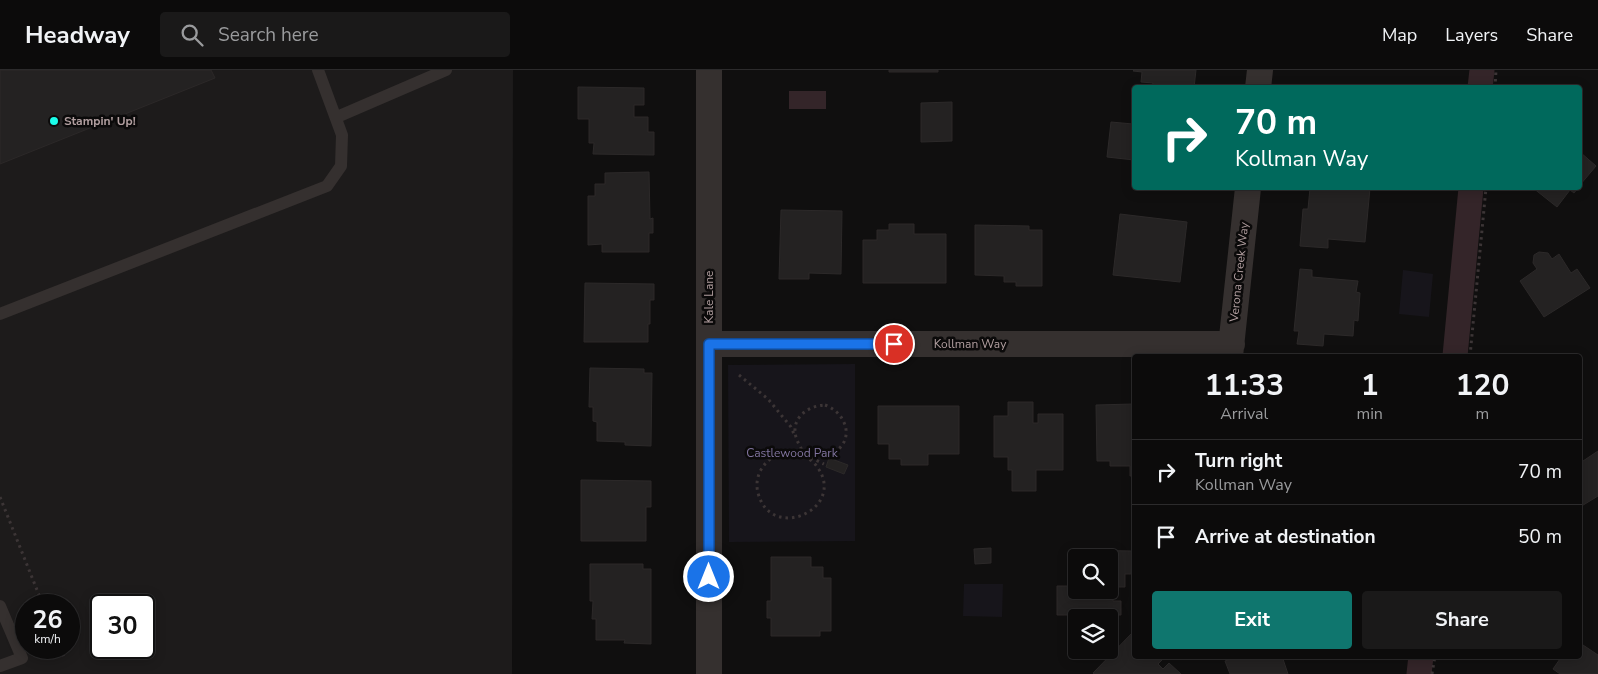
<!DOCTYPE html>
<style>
:root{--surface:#0c0b0b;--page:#1a1919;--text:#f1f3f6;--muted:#9a9b9d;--line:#2c2b2c;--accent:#0f766e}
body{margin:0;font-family:"Nunito Sans",sans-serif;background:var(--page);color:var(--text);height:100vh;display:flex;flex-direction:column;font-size:19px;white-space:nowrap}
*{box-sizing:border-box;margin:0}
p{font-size:16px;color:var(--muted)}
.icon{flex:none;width:28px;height:28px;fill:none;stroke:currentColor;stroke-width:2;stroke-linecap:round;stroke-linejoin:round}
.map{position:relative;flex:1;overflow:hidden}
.sheet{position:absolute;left:1132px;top:284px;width:450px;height:305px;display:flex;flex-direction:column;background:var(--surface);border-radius:5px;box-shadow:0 2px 12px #0003,0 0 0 1px var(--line)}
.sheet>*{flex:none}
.banner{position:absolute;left:1132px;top:15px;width:450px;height:105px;border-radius:5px;box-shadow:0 2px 12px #0003,0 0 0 1px var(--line);background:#00695c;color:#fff;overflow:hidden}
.fabs{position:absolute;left:1068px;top:479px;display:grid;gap:10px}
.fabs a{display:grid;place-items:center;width:50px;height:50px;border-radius:5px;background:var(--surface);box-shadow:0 2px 12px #0003,0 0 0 1px var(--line);font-size:25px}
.speed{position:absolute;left:15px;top:524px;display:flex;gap:10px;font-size:25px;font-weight:700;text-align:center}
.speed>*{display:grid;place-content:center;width:65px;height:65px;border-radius:50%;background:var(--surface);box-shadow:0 2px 12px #0003,0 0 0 1px var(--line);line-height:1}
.speed small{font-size:12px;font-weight:400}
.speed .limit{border:2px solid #111;border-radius:8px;background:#fff;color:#111}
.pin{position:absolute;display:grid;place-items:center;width:42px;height:42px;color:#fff;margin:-21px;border:2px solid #fff;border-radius:50%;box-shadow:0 1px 5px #0007}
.me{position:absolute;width:55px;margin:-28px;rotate:0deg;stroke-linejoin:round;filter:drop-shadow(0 0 4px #0008)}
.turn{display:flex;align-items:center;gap:18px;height:105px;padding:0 20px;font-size:22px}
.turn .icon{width:65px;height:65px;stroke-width:2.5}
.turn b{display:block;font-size:35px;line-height:42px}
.eta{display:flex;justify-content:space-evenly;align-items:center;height:85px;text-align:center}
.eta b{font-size:30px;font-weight:700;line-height:35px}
.primary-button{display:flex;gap:10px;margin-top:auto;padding:10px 20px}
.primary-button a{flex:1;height:58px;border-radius:5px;background:var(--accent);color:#fff;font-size:20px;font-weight:700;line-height:58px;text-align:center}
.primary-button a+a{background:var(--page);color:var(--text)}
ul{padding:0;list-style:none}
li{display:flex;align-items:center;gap:15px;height:65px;padding:0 20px;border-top:1px solid var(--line)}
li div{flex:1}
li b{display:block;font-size:19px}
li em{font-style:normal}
header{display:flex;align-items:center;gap:30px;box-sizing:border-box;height:70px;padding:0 25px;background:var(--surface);border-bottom:1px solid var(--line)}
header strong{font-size:24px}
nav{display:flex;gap:28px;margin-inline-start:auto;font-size:18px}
.search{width:350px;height:45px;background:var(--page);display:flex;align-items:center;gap:12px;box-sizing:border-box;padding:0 18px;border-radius:5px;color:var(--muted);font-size:19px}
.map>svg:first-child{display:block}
</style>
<header>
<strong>Headway</strong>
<div class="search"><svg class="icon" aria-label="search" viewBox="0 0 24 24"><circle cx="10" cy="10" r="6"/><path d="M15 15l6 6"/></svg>Search here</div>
<nav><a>Map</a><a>Layers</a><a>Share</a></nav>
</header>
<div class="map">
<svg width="1598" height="604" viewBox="0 0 1598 604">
<rect width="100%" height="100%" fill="#100f0f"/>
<!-- built -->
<path fill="#1d1b1b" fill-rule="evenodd" d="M0 0H513L512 604H0ZM26 535H69V578H26ZM101 535H144V578H101Z"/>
<!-- green -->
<path fill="#17151b" d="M1403 200 1433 204 1429 247 1399 244Z
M855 294V471L729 472 728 295Z
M964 514H1003L1002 547 963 546Z"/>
<!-- water -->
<path fill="#342529" d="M789 21H826V39H789Z"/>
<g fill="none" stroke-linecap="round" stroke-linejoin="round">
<!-- canal -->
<path stroke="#342529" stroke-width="25" d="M1480 18 1482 0
M1455 286 1471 118
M1419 604 1421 586"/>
</g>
<!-- building -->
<path fill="#242222" stroke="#2c2929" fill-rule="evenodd" d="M0 0H211L215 8 0 94Z
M889 0H938V2H889Z
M1134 0H1196L1194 18H1152L1153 13 1141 12 1142 2 1133 1Z
M578 17 644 18V35H634V47H648V62H654V85L593 84 594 73H589V49H578Z
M952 32V71L921 72V33Z
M1134 43H1135V101H1133L1134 90 1107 87 1111 52 1133 54Z
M1580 82 1596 96 1580 115Z
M649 102 650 149 653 148V163H649V182H602V174L588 175V126H595V114H605V103Z
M1310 118H1370L1365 172 1328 169V178L1300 176 1303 139H1308Z
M1533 118H1578L1574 123 1570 120 1557 137Z
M781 140 842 141 841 204 809 203V209H779Z
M1120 144 1187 152 1180 212 1113 205Z
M889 154H914V164H946V213H863V170H877V160H889Z
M975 155 1029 156V160H1042V216H1016V212H1004V206L975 205Z
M1539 182 1548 183 1552 189 1559 184 1571 203 1577 199 1590 218 1544 247 1520 211 1537 199 1533 193 1534 185Z
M1300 199 1312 200V207L1358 211 1356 222 1360 223 1358 251 1354 250 1353 266 1324 264 1323 276 1297 274 1299 261H1294Z
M585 213 654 214V230H650V254H648V272H584Z
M590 298 644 299V303H652L651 376 625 375V372L597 371V352L593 351V337H589Z
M1008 332H1033V353H1038V344H1063V400H1036V421H1012V400H1008V387H994V346H1008Z
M1133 334V351H1135V406H1130V396H1110V391H1097L1096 335Z
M878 336H959V384H928V395H901V389H889V374H878Z
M1598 381V426L1580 437V393Z
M829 388 848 395 844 404 826 397Z
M581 410 651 411V437H646V471H581Z
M991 478V493L975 494 974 479Z
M1072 480 1132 481 1131 504H1125V517H1113V531H1121V545H1057V516H1069V493H1072ZM1076 488H1109V520H1076Z
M771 487H811V497H823V508H831V561H820V566H771V548H767V531H771Z
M590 494H643V499H651V574L624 573 625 570H596V549H592L593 531H590Z
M1134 561 1135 586H1159L1162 590 1158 594 1163 599 1169 593 1181 604H1094L1093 603Z
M1580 573 1598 585V604H1560L1553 599 1562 586H1580Z
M1238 586H1282L1288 604H1230L1225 591Z"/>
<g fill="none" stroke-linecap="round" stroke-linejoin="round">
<!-- path -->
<path stroke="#3c3536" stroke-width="3" stroke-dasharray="2.5 4" stroke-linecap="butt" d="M1495 18 1496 0
M1470 286 1486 118
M739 305 768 329 791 357 794 364
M825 335C849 344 856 375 828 385 821 387 812 385 805 385 802 380 799 375 797 370 789 350 806 336 825 335Z
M805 385C809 389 815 393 818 398 846 439 771 473 758 423 752 400 773 379 796 382 806 384 815 390 824 394
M0 427 43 535
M60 578 64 587
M1432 604 1435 586"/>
<!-- service -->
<path stroke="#35302f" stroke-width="12" d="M337 47 446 0
M0 244 327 116 341 96 342 65 318 0
M0 536 22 588 0 596"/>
<!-- minor -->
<path stroke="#35302f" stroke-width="26" d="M709 0V604
M1258 18 1260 0
M709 274H1232
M1230 286 1248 118"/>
</g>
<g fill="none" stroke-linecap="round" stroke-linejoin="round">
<!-- route casing -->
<g stroke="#114b97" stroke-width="12">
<path id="route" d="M709 507V274H894"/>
</g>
<!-- route -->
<use href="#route" stroke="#1a73e8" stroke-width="9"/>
</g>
<!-- markers -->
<circle fill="#1afdea" stroke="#0b0a0a" stroke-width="2" cx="54" cy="51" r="5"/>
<g text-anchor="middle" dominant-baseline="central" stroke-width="5" stroke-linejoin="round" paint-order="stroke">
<!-- poi labels -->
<g font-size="12" font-weight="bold" fill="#b29fa0" stroke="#0b0a0a" text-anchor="start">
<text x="64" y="51">Stampin' Up!</text>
</g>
<!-- street labels -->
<g font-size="12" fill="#b29fa0" stroke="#0b0a0a">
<text transform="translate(1239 202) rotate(-84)">Verona Creek Way</text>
<text transform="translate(709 227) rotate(-90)">Kale Lane</text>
<text x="970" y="274">Kollman Way</text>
</g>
<!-- park labels -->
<g font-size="12" fill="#81749f" stroke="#0b0a0a">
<text x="792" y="383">Castlewood Park</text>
</g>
</g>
</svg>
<div class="fabs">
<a><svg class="icon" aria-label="search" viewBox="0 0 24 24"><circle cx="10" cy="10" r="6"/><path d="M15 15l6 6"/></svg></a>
<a><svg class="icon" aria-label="layers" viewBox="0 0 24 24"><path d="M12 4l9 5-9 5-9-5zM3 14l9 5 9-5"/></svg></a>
</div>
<div class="speed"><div>26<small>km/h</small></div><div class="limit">30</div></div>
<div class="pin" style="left:894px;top:274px;background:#d93025"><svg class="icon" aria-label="arrive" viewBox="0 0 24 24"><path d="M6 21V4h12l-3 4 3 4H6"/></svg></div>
<svg class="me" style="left:709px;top:507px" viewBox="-20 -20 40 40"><circle r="17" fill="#1a73e8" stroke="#fff" stroke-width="3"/><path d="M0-11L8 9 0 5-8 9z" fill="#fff"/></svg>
<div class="banner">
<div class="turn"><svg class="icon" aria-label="right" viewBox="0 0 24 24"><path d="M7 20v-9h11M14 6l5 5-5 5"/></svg><div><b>70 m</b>Kollman Way</div></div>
</div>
<section class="sheet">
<div class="eta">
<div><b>11:33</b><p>Arrival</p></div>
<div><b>1</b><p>min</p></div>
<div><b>120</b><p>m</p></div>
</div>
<ul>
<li><svg class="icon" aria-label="right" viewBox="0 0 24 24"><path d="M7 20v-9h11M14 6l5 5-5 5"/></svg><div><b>Turn right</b><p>Kollman Way</p></div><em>70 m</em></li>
<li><svg class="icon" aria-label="arrive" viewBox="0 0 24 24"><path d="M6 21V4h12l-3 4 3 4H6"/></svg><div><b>Arrive at destination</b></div><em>50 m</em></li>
</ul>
<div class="primary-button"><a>Exit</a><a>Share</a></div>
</section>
</div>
